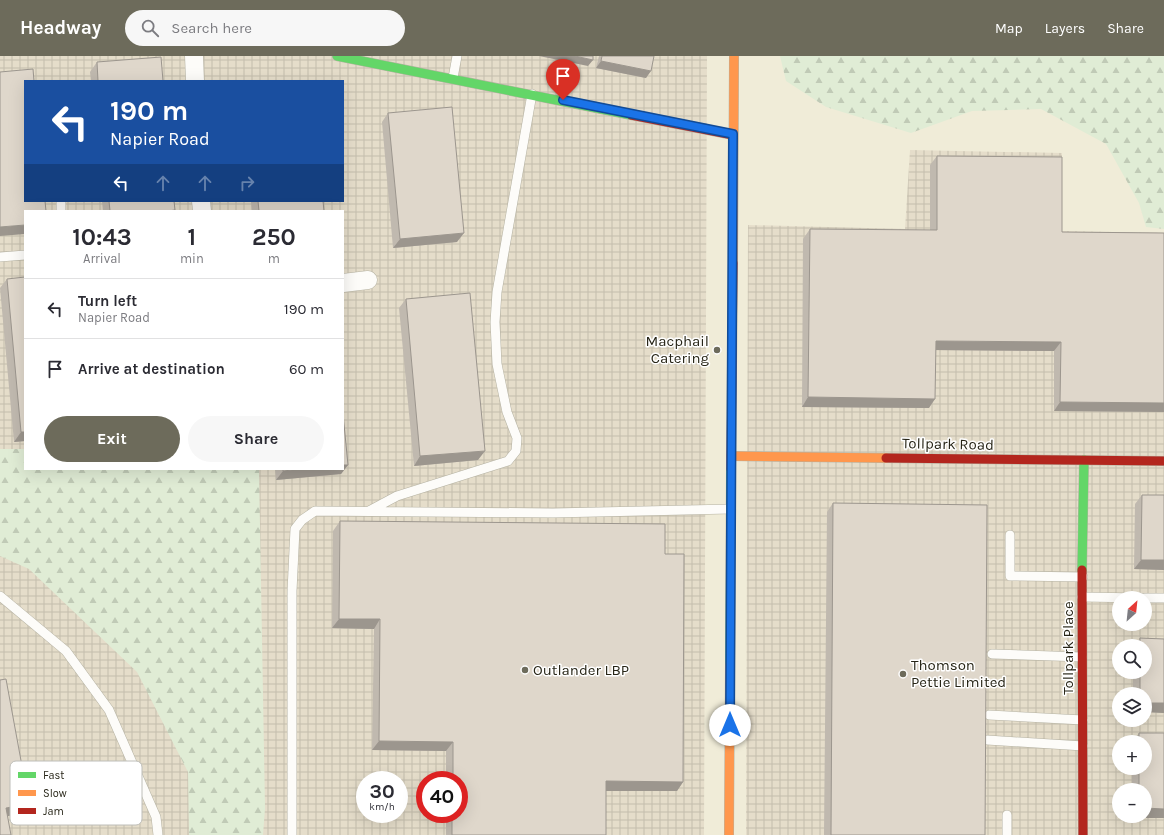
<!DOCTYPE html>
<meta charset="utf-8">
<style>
:root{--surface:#fff;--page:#f7f7f7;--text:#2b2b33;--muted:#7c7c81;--line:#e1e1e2;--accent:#6d6b5b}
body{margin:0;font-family:Karla,sans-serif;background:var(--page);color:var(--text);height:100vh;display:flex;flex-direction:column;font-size:15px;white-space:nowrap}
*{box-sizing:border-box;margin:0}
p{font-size:13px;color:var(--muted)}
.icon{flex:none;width:22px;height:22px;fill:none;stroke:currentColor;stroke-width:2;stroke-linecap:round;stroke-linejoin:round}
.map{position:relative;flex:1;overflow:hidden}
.drawer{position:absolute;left:24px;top:154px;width:320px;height:260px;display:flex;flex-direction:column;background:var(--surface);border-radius:0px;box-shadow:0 4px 16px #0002}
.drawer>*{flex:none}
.top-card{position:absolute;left:24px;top:24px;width:320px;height:122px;border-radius:0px;box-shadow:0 4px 16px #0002;background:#1a4fa0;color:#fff;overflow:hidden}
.needle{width:26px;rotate:27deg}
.controls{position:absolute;left:1112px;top:535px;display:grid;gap:8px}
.controls a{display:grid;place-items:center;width:40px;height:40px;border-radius:50%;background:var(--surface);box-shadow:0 4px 16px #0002;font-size:20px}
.speed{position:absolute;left:356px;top:715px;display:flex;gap:8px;font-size:20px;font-weight:700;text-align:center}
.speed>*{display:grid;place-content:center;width:52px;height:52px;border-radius:50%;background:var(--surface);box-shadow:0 4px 16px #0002;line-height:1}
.speed small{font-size:10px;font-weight:400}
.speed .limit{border:6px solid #d22;background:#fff;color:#111}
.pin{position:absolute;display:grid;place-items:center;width:34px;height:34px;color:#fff;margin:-41px -17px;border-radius:50% 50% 50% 0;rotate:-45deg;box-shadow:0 0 4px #0007}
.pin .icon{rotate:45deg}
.me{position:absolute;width:44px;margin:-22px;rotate:0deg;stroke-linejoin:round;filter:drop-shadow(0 0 3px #0008)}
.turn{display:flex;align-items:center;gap:14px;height:84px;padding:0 20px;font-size:18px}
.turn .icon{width:52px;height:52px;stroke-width:2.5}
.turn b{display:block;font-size:28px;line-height:34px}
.lanes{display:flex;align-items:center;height:38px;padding:0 20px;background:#0003;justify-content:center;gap:20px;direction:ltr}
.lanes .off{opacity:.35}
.eta{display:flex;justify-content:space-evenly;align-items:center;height:68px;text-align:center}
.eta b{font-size:24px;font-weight:700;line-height:28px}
.primary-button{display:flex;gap:8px;margin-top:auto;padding:8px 20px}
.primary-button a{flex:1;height:46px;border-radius:24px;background:var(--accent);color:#fff;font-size:16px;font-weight:700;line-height:46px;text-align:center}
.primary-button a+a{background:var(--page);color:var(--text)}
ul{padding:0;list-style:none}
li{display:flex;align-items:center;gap:12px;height:60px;padding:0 20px;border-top:1px solid var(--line)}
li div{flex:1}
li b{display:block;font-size:15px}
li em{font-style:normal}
header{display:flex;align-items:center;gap:24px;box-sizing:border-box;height:56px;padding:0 20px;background:var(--accent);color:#fff}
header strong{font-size:19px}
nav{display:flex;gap:22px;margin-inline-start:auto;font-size:14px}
.search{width:280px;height:36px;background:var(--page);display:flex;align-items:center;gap:10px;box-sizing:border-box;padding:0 14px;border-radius:22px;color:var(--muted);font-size:15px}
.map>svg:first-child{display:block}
</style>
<header>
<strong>Headway</strong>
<div class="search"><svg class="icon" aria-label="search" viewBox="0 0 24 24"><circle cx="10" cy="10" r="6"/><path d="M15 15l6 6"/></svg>Search here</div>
<nav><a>Map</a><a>Layers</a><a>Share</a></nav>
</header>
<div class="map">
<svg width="1164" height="779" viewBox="0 0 1164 779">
<defs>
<pattern id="industrial-grid" width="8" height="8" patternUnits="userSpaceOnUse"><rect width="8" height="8" fill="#e5ddca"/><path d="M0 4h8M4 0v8" fill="none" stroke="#c4bead"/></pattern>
<pattern id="forest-firs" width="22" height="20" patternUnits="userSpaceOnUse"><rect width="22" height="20" fill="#e0ecd5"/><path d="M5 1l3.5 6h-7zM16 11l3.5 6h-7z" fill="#c0cab6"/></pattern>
</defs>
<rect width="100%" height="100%" fill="#f0ecd8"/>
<!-- industrial -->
<path fill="url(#industrial-grid)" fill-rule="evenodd" d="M0 0H707L704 779H0ZM25 25H343V145H25ZM25 155H343V413H25ZM365 724H399V758H365ZM425 724H459V758H425Z
M910 94 1062 97V175L1164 177V779H746L748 169 905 173ZM1119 542H1145V568H1119ZM1119 590H1145V616H1119ZM1119 638H1145V664H1119ZM1119 686H1145V712H1119ZM1119 734H1145V760H1119Z"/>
<!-- forest -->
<path fill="url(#forest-firs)" d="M780 0H1164V173L1146 171 1139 147 1106 88 1041 53 972 55 911 77 826 51 786 25Z
M0 393H25V413H259L265 752 263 779H189L188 716 137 616 29 513 0 500Z"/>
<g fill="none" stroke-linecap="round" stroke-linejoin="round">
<!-- lane casing -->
<g stroke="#b5b2a2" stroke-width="10">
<path id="lane" d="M453 22 457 0
M61 145V155
M0 201 25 199
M369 455 397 440 508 405 516 395 517 382 507 356 497 308 495 266 497 236 532 38
M1010 479V520L1083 521
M0 540 66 595 109 654 156 761 158 779
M1082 541 1142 542
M1145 542H1164
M992 598 1082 601
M989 659 1083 664
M987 684 1083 690
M1007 759V779
M292 779V535L295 473 302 464 315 455 553 457 731 453"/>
</g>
<!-- street casing -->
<g stroke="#b5b2a2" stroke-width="19">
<path id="street" d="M194 0 195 25
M201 145 202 155
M343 227 368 224"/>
</g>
<!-- fast casing -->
<g stroke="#b5b2a2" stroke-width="10">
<path id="fast" d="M337 0 631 59
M1082 514 1084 404
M730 608 731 413"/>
</g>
<!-- slow casing -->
<g stroke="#b5b2a2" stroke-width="10">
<path id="slow" d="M733 207 734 0
M731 400 886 402
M729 779 730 608"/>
</g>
<!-- jam casing -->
<g stroke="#b5b2a2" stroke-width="10">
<path id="jam" d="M631 59 733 79
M886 402 1164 405
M731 413 733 207
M1082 514 1083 779"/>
</g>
<!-- lane -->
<use href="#lane" stroke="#fdfcf9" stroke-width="9"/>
<!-- street -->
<use href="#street" stroke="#fdfcf9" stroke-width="18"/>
<!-- fast -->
<use href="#fast" stroke="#63d668" stroke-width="9"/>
<!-- slow -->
<use href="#slow" stroke="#ff974d" stroke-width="9"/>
<!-- jam -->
<use href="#jam" stroke="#b3261e" stroke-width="9"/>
</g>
<!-- wall -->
<path fill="#c0b9af" d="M599 0H654L646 22 596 12Z
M97 6 163 25H91L90 16Z
M388 57 457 186 393 192 382 66Z
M937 100 1062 176 1164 177V356L1054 355V295L936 294 929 352 802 351 803 183 810 173 930 174V109Z
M102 145H174L175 154 174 155H103Z
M251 145H323L324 155H252Z
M7 223 25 385 14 386 0 232Z
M406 243 478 404 414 410 399 252Z
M348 409 341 418 276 424 275 413H343Z
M1142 439 1164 514 1134 513 1135 448Z
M833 447 985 779H824L827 456Z
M340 465 665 498 683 726 677 735H606V779H446V758H459V724H446V695L372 694 374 573 332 572 333 475Z
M1140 582 1164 583V657L1145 656V638H1133V616H1145V590H1135Z
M1139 677H1164V762H1132V760H1145V734H1132V712H1145V686H1133Z"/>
<!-- shaded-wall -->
<path fill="#9c968e" d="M539 0H575L593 4 588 10Z
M601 5 651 15 646 22 596 12Z
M25 169V178L0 180V171Z
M464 177 457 186 393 192 400 183Z
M936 285 1061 286 1054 295 929 294Z
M808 341 935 343 929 352 802 351Z
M1060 346 1164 347V356L1054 355Z
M21 376H25V385L14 386Z
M485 395 478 404 414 410 420 400Z
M343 409H348L341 418 276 424 283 415 301 413H343Z
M1141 504H1164V514L1134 513Z
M339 563H380L374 573 332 572Z
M1145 647H1164V657L1145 656Z
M379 685 453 686 446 695 372 694Z
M606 725 683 726 677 735H600Z
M29 748 22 757 0 762 6 752Z
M1145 752 1164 753V762H1132L1133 760H1145Z"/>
<!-- building -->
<path fill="#dfd7cb" stroke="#9c968e" d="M575 0H593V4Z
M602 0H654L651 15 601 5Z
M161 1 163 25H98L97 6Z
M33 13 34 25H25V145H45L46 155H25V169L0 171V16Z
M452 51 464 177 400 183 388 57Z
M937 100 1062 101V176L1164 177V347L1060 346 1061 286 936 285 935 343 808 341 810 173 937 174Z
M109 145H174L175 154 168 155H110Z
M258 145H323L324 155H259Z
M25 221V376H21L7 223Z
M470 237 485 395 420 400 406 243Z
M343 358 348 409H343Z
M283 413H301L283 415Z
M1142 439H1164V504H1141Z
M833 447 987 449 985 779H831Z
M340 465 665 468V498H684L683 726 606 725V779H452V758H459V724H453V686L379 685 380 563H339Z
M1140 582 1164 583V647H1145V638H1140V616H1145V590H1140Z
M6 623 29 748 6 752 11 779H0V624Z
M1139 677H1164V753L1145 752V734H1139V712H1145V686H1139Z"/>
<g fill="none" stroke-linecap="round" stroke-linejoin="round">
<!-- route casing -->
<g stroke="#114b97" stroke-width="10">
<path id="route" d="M563 44 733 78 730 669"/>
</g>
<!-- route -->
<use href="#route" stroke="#1a73e8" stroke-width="7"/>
</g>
<!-- markers -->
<g fill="#6d6b5b" stroke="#fff" stroke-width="1.5">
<circle cx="717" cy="294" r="4"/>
<circle cx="525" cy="614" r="4"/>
<circle cx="903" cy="618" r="4"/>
</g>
<g text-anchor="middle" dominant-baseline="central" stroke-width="3" stroke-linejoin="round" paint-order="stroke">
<!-- poi labels -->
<g font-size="15" fill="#272517" stroke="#fff" text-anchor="start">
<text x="709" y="285" text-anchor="end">Macphail<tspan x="709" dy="17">Catering</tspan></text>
<text x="911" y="609">Thomson<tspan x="911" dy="17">Pettie Limited</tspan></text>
<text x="533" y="614">Outlander LBP</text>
</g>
<!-- street labels -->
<g font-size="15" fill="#272517" stroke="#fff">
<text transform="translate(948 388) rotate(1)">Tollpark Road</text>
<text transform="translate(1068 592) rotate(-90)">Tollpark Place</text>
</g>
</g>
<!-- legend -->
<rect x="10" y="705" width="132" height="64" rx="6" fill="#fff" stroke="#bebeb9" stroke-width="1"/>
<rect x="18" y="716" width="18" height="6" fill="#63d668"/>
<rect x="18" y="734" width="18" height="6" fill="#ff974d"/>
<rect x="18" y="752" width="18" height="6" fill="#b3261e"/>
<g font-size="11" fill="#272517">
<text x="43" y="723">Fast</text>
<text x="43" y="741">Slow</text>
<text x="43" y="759">Jam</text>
</g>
</svg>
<div class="controls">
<a><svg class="needle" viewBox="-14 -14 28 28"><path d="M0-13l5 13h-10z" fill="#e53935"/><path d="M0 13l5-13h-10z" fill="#7c7c81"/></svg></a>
<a><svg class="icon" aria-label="search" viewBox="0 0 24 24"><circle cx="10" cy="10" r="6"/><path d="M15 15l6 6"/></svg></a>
<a><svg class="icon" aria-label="layers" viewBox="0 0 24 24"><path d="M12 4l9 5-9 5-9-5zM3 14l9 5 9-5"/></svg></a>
<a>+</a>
<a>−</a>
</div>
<div class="speed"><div>30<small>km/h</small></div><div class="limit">40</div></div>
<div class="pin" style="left:563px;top:44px;background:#d93025"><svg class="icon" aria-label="arrive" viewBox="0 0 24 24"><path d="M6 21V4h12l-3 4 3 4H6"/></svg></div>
<svg class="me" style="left:730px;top:669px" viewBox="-20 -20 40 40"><circle r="19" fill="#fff"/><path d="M0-13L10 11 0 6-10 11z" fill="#1a73e8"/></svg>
<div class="top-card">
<div class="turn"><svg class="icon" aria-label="left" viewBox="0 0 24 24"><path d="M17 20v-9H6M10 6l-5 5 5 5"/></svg><div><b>190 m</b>Napier Road</div></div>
<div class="lanes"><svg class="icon" aria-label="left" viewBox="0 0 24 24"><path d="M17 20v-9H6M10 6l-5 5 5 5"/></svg><svg class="icon off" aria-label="ahead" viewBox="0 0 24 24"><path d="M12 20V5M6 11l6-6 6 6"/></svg><svg class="icon off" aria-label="ahead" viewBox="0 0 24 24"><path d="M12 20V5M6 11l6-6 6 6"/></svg><svg class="icon off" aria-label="right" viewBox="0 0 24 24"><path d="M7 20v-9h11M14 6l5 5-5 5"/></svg></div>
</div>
<section class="drawer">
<div class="eta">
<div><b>10:43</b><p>Arrival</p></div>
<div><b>1</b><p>min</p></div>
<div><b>250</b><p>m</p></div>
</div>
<ul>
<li><svg class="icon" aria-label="left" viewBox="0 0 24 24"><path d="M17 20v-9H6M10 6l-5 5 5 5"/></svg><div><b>Turn left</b><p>Napier Road</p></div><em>190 m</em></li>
<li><svg class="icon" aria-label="arrive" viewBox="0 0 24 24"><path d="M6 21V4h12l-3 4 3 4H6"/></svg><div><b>Arrive at destination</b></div><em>60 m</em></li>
</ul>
<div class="primary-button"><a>Exit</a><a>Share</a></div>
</section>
</div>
